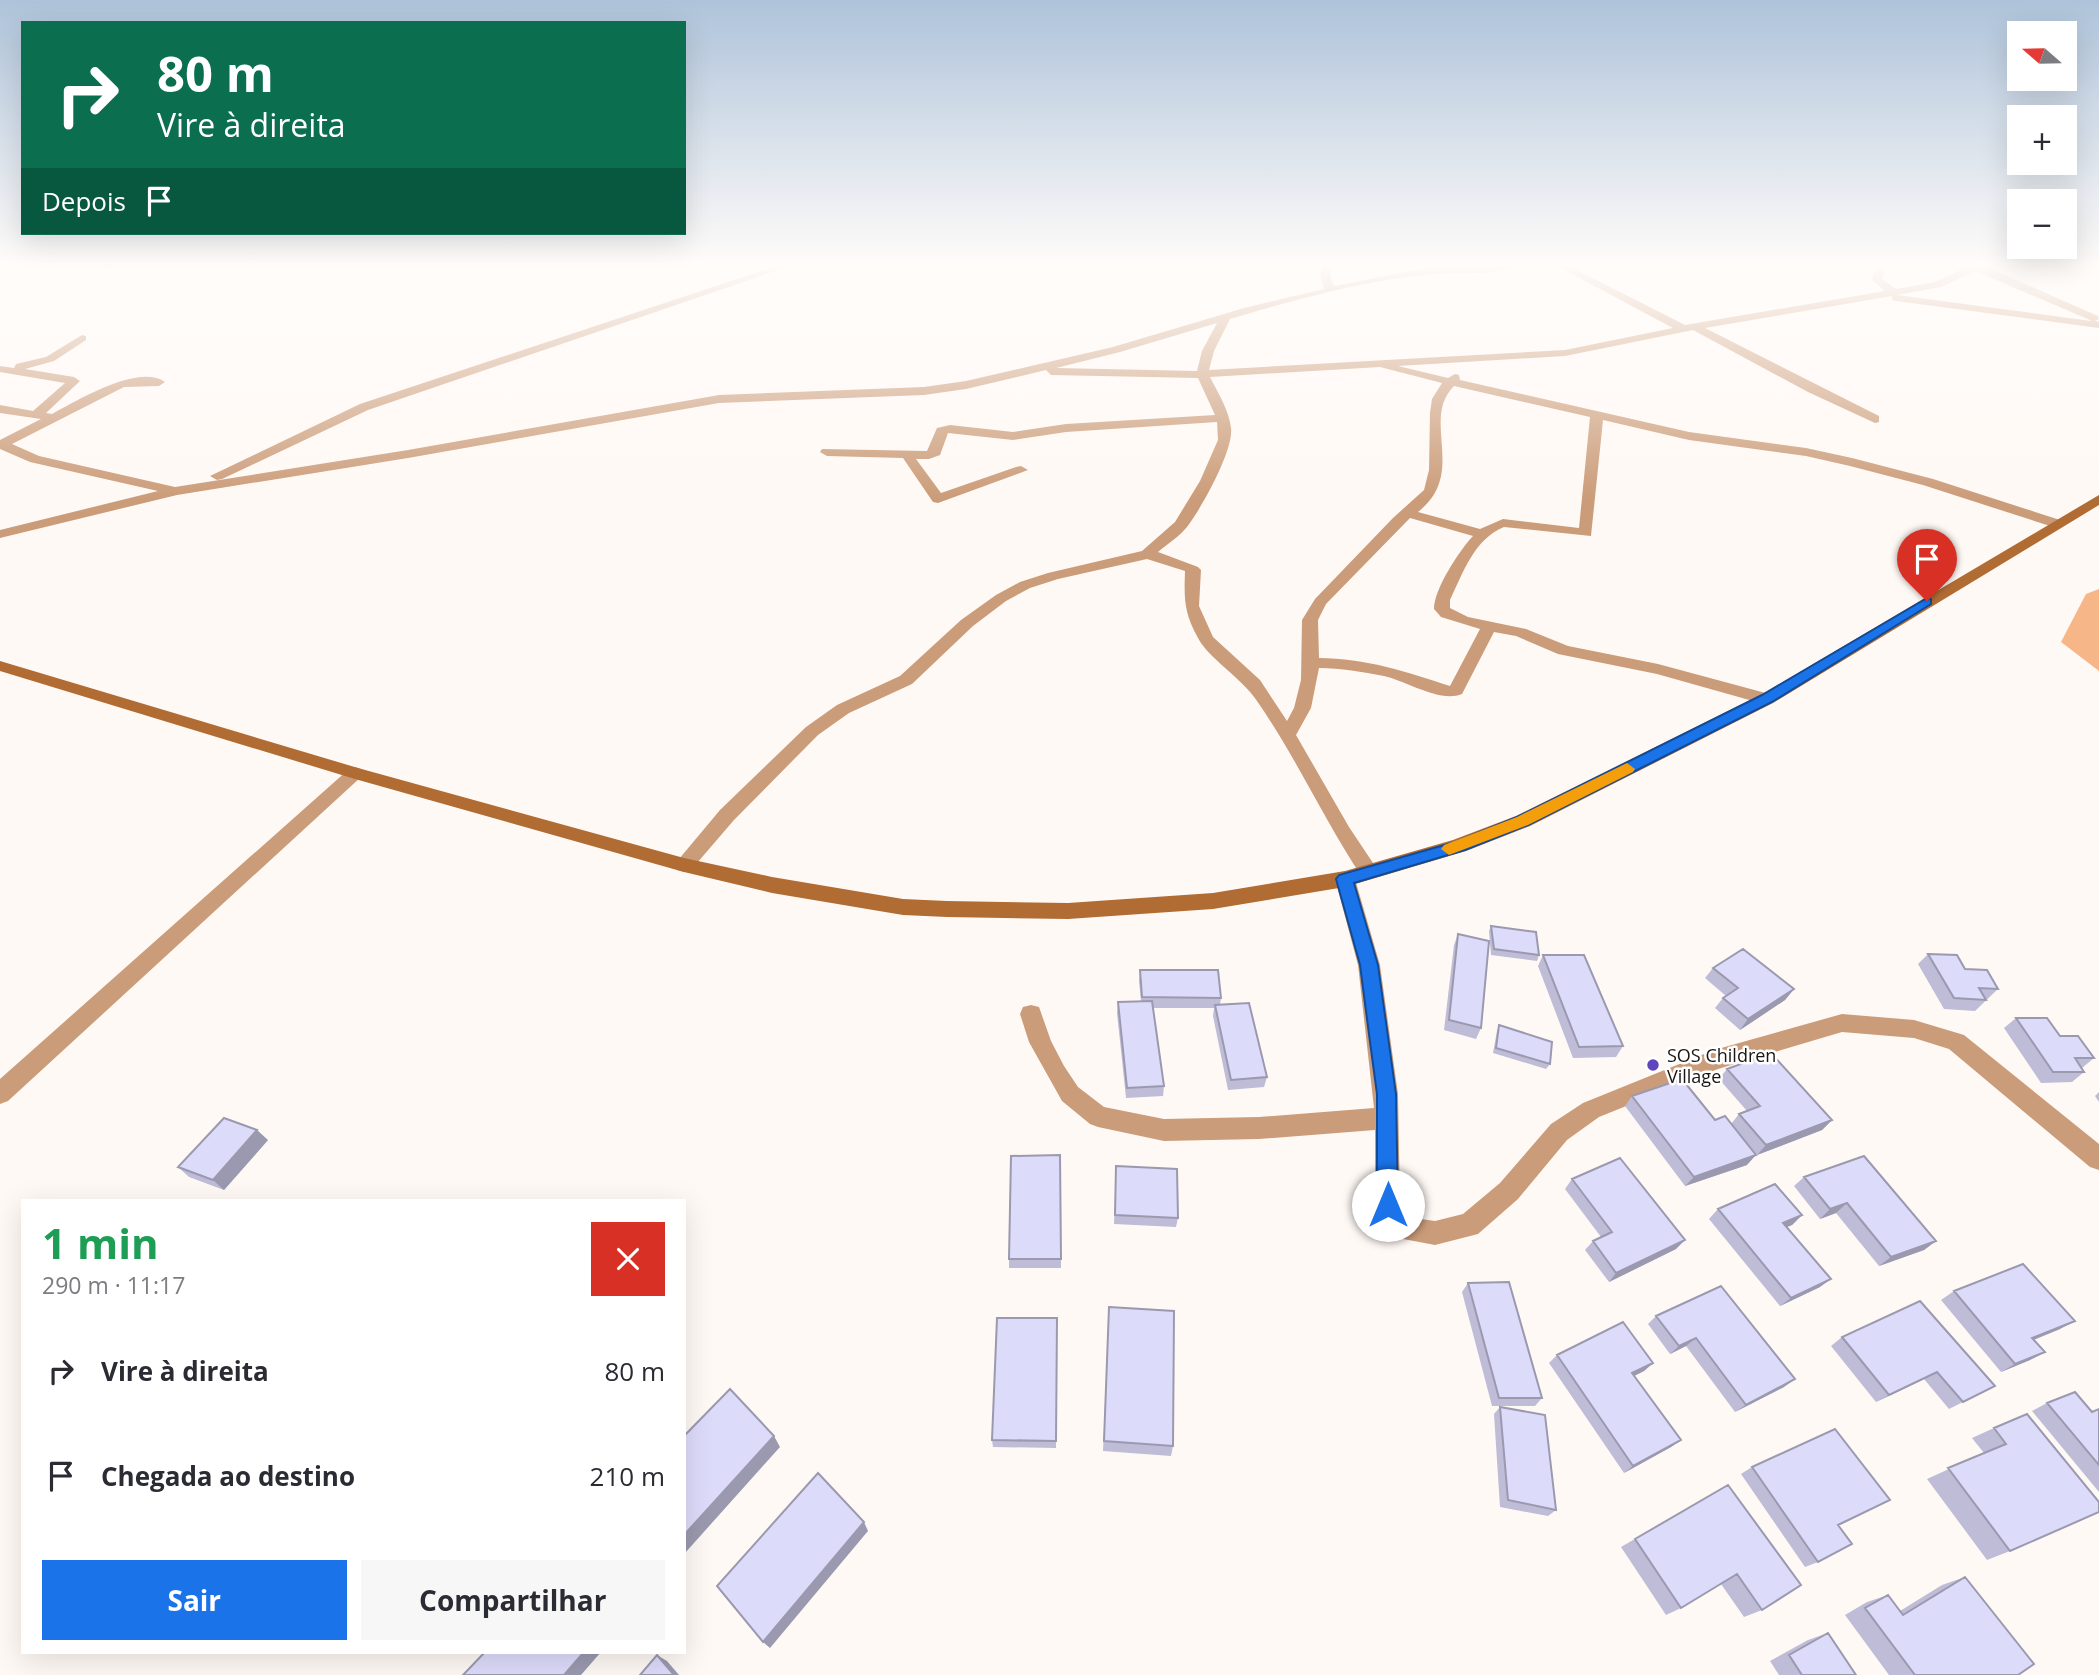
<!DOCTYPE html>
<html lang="pt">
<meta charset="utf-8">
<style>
:root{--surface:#fff;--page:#f7f7f7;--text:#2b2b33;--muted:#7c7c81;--accent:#1a73e8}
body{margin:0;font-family:"Open Sans",sans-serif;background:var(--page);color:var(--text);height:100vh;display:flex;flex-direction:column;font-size:26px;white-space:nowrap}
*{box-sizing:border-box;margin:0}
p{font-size:23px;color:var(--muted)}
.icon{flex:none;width:38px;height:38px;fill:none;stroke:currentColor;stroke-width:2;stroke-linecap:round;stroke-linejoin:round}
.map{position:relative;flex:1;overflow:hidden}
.details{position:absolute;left:21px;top:1199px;width:665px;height:455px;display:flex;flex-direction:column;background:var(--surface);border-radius:0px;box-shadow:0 7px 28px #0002}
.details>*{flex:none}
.guide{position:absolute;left:21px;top:21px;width:665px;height:214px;border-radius:0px;box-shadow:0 7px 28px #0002;background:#0b6e4f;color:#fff;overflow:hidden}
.needle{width:46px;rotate:290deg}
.controls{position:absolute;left:2007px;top:21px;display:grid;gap:14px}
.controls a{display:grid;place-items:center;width:70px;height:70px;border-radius:0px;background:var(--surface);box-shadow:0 7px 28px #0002;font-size:35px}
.pin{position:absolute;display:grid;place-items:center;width:60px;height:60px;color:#fff;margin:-72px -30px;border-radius:50% 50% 50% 0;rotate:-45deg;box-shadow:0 0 7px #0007}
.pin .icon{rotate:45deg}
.me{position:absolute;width:77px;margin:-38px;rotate:0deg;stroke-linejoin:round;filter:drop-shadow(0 0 5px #0008)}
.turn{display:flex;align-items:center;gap:24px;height:147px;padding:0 21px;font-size:32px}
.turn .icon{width:91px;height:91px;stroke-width:2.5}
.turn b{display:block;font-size:49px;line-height:60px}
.then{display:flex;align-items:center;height:66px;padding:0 21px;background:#0003;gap:14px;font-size:26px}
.round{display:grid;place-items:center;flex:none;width:74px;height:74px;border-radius:0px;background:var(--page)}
.head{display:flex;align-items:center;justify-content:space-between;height:119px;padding:0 21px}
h1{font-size:42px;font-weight:700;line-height:52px;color:#1e9e55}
.cta{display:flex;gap:14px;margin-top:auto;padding:14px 21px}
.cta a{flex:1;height:80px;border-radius:0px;background:var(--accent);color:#fff;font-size:28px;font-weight:700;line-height:80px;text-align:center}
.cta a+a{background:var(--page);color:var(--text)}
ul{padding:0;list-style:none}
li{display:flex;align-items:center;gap:21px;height:105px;padding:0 21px}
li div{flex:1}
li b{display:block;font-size:26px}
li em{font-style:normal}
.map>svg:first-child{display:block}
</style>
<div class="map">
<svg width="2099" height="1675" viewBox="0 0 2099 1675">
<rect width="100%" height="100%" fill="#fff9f5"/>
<!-- green -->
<path fill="#f7b687" d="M2099 589V671L2061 642 2086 594Z"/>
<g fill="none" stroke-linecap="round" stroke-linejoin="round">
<!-- minor -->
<path fill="#cb9c79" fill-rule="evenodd" d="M779 265H793L368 410 222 479 217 480 210 476 360 404Z
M1324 265H1334L1330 275 1334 286 1426 268 1518 265C1501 276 1470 272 1450 273 1380 276 1297 299 1230 319L1214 351 1209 370 1565 350 1673 328 1555 265H1567L1685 325 1885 291 1872 280 1876 265H1886L1882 279 1896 289 1935 282 1966 267 1965 265H1982L2098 316 2099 319 2095 321 2099 322V328L1896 301 1892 300V296L1705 328 1879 416V422L1875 423 1808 392 1693 330 1565 356 1398 366 1448 378 1455 374 1459 375 1460 380 1689 432 1806 448 1852 458 1933 479 2060 520 2062 523 2060 526H2050L1923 485 1850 466 1806 456 1689 440 1603 420 1591 536 1504 527C1474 539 1463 573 1450 600V608L1468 617 1526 629 1568 646 1658 664 1773 695 1776 699 1767 705 1657 674 1558 654 1516 636 1494 632 1462 694C1439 703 1407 681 1384 676 1362 672 1341 668 1319 668L1311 708 1296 735 1349 827 1379 872 1376 877 1369 879 1362 877C1324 820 1296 757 1257 701 1242 678 1209 659 1198 638 1184 613 1184 599 1185 571L1147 559 1058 579 1030 588 1006 601 973 626 912 684 849 713 818 735 734 820 691 870 684 872 677 870 674 865 720 810 806 727 837 705 900 676 961 620 996 595 1020 582 1048 573 1142 551 1175 522 1200 481 1218 440 1217 422 1066 432 1013 440 948 433 940 455 929 459H916L941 493 1016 467 1021 466 1028 470 938 503 933 502 903 458 827 456 820 452 822 449 927 451 937 428 950 425 1013 432 1066 424 1215 415 1198 378 1051 375 1046 370 966 389 924 395 719 403 408 458 177 495 0 538V530L158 491 30 462 0 449V440L41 419 0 413V405L33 411 65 383 0 372V366L14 368 16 364 46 357 82 335 86 336V340L54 361 25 369 74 377 80 381 46 413 52 414C76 401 139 363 165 382L159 386 124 387 12 444 39 456 175 487 408 450 719 395 924 387 966 381 1113 347 1244 308 1324 289 1320 275ZM1975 271 2090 320 2091 321 1897 295 1941 287ZM1217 323 1202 351 1197 371 1056 368 1120 352ZM1380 367 1442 383 1432 399 1430 413 1429 470 1424 490 1393 518 1315 599 1302 620 1301 680 1294 708 1287 721 1260 680 1213 637 1199 606 1201 570 1198 567 1158 552C1167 544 1179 537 1187 527 1201 509 1234 450 1231 428 1229 410 1218 393 1210 377ZM1454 386 1590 417 1579 528 1503 519 1480 529 1418 512C1468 473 1420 420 1454 386ZM1410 518 1473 536C1459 551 1434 589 1434 609L1441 617 1480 629 1450 686C1407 672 1365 658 1319 658L1318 620 1326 604Z
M355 767 361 769 364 773 361 777 8 1101 0 1104V1079L349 769Z
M1345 871 1352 874 1355 879 1380 965 1398 1094 1400 1201 1414 1218 1435 1221 1463 1214 1500 1183 1551 1124 1583 1103 1714 1050 1842 1014 1914 1020 1964 1035 2099 1144V1170L2090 1167 1949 1049 1914 1038 1842 1032 1718 1069 1599 1117 1567 1140 1518 1199 1478 1234 1435 1245 1398 1238 1375 1205V1130L1259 1139 1164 1141 1098 1127 1090 1124 1062 1101 1029 1042 1020 1014 1023 1007 1031 1005 1039 1007 1051 1041 1064 1066 1078 1087 1104 1107 1164 1119 1259 1117 1374 1108 1358 965 1335 879 1338 874Z"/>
<!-- secondary -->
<path fill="#b16c34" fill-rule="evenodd" d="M2099 495V505L1773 703 1530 826 1466 851 1345 887 1213 909 1068 919 947 917 903 915 772 893 684 872 355 779 0 671V661L358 768 684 858 772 877 903 899 947 901 1068 903 1213 893 1345 871 1453 840 1516 816 1761 695Z"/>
</g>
<!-- wall -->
<path fill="#bebcd7" d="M1491 926 1539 955 1537 961 1491 955 1489 931Z
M1458 934 1481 1028 1476 1039 1444 1030 1454 945Z
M1928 954 1965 969 1998 989 1975 1011 1944 1009 1918 964Z
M1543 955 1623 1046 1616 1057 1573 1058 1538 966Z
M1713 968 1794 989 1785 1000 1740 1030 1715 1008 1723 998 1726 996 1705 978Z
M1140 970 1221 998 1220 1005 1267 1077 1264 1087 1228 1090 1213 1016 1214 1008H1153L1164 1086 1163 1096 1126 1098 1117 1013 1118 1002 1141 1001 1139 981Z
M2016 1018 2060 1036 2094 1058 2082 1068 2084 1072 2072 1082 2041 1083 2004 1028Z
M1499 1025 1550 1064 1546 1069 1493 1053 1497 1031Z
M1727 1069 1832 1120 1822 1130 1757 1155 1745 1142 1747 1165 1685 1186 1625 1106 1632 1096 1715 1120 1731 1124 1739 1114 1747 1111 1719 1079Z
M2099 1092V1102L2095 1096Z
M268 1140 224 1190 189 1177 178 1167Z
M1060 1155 1061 1268H1009V1259Z
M1116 1166 1178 1218 1176 1227 1114 1224Z
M1804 1177 1936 1241 1924 1250 1879 1266 1836 1213 1820 1219 1794 1186Z
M1572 1179 1676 1249 1609 1282 1585 1250 1593 1241 1601 1237 1565 1189Z
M1718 1209 1802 1215 1792 1225 1786 1227 1820 1287 1780 1306 1709 1219Z
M1468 1283 1542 1398 1535 1406H1492L1462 1292Z
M1954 1291 2060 1329 2034 1340 2045 1352 2030 1360 2001 1372 1941 1300Z
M1109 1307 1173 1446 1171 1456 1103 1451Z
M1656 1316 1784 1387 1735 1412 1686 1346 1670 1354 1648 1324Z
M1057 1318 1056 1448 993 1447 992 1440Z
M1842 1337 1995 1386 1949 1409 1924 1379 1876 1402 1831 1346Z
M1557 1355 1653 1363 1644 1371 1634 1376 1681 1440 1671 1447 1624 1473 1549 1363Z
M2047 1403 2092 1412 2099 1409V1492L2032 1411Z
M1500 1407 1556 1510 1548 1516 1500 1507 1494 1414Z
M2027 1414 2010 1551 1987 1560 1927 1479 1984 1453 1972 1438 1994 1428Z
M1752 1467 1818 1562 1805 1567 1741 1474Z
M1728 1485 1762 1610 1744 1617 1721 1584 1681 1608 1666 1615 1621 1547Z
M1965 1577 2018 1675H1889L1845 1615 1867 1602 1888 1595 1900 1611 1942 1585Z
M1828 1633 1856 1675H1779L1770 1661 1808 1640Z"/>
<!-- shaded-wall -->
<path fill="#9b99af" d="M102 265H113L112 267 104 268Z
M1794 989 1785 1000 1740 1030 1748 1019Z
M1832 1120 1822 1130 1757 1155 1766 1145Z
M257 1130 268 1140 224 1190 213 1180Z
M1756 1155 1747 1165 1685 1186 1694 1177Z
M1847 1203 1836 1213 1820 1219 1830 1209Z
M1802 1215 1792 1225 1773 1233 1783 1223Z
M1685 1240 1676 1249 1609 1282 1616 1273Z
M1936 1241 1924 1250 1879 1266 1891 1257Z
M1831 1279 1820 1287 1780 1306 1791 1298Z
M2075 1321 2060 1329 2018 1346 2032 1338Z
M1696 1338 1686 1346 1670 1354 1679 1346Z
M2045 1352 2030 1360 2001 1372 2015 1364Z
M1653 1363 1644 1371 1624 1381 1632 1373Z
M1937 1372 1924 1379 1876 1402 1889 1395Z
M1795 1379 1784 1387 1735 1412 1746 1405Z
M774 1436 780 1447 685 1553 684 1535Z
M1681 1440 1671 1447 1624 1473 1633 1466Z
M864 1522 868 1531 770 1648 763 1642Z
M584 1652H601L581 1675H564Z
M657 1655 667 1661 679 1675H674Z"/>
<!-- building -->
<path fill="#dddbfa" stroke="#9b99af" stroke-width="2" d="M1491 926 1536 932 1539 955 1494 949Z
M1458 934 1489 941 1481 1028 1449 1020Z
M1743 949 1794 989 1748 1019 1723 998 1738 988 1713 968Z
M1928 954 1957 955 1965 969 1987 970 1998 989 1979 988 1986 1000 1954 998Z
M1543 955H1584L1623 1046 1579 1047Z
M1140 970H1218L1221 998 1142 997Z
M1152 1001 1164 1086 1127 1088 1118 1002Z
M1249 1003 1267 1077 1231 1080 1215 1005Z
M2016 1018H2047L2060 1036H2078L2094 1058H2075L2084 1072H2053Z
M1499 1025 1552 1042 1550 1064 1496 1048Z
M1771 1053 1832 1120 1766 1145 1739 1114 1760 1106 1727 1069Z
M1682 1079 1715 1120 1725 1116 1756 1155 1694 1177 1632 1096Z
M224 1118 257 1130 213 1180 178 1167Z
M1060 1155 1061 1259H1009L1011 1156Z
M1864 1156 1936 1241 1891 1257 1847 1203 1830 1209 1804 1177Z
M1620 1158 1685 1240 1616 1273 1593 1241 1612 1232 1572 1179Z
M1116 1166 1177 1169 1178 1218 1115 1215Z
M1775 1184 1802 1215 1783 1223 1831 1279 1791 1298 1718 1209Z
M2023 1264 2075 1321 2032 1338 2045 1352 2015 1364 1954 1291Z
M1509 1282 1542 1398H1499L1468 1283Z
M1721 1286 1795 1379 1746 1405 1696 1338 1679 1346 1656 1316Z
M1920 1301 1995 1386 1963 1402 1937 1372 1889 1395 1842 1337Z
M1109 1307 1174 1311 1173 1446 1104 1441Z
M997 1318H1057L1056 1441 992 1440Z
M1623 1322 1653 1363 1632 1373 1681 1440 1633 1466 1557 1355Z
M730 1389 774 1436 684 1535V1436Z
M2075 1392 2092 1412 2099 1409V1465L2047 1403Z
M1500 1407 1545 1415 1556 1510 1508 1500Z
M2027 1414 2099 1502V1512L2010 1551 1948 1468 2006 1444 1994 1428Z
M1835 1429 1890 1500 1838 1525 1852 1544 1818 1562 1752 1467Z
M818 1473 864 1522 763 1642 717 1586Z
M1728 1485 1801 1585 1762 1610 1737 1574 1681 1608 1635 1539Z
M1965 1577 2034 1664 2018 1675H1915L1865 1608 1888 1595 1903 1615Z
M1828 1633 1856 1675H1802L1789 1655Z
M485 1652H584L564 1675H463Z
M657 1655 674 1675H640Z"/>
<!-- sky -->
<linearGradient id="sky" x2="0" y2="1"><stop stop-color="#aec3da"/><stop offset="0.53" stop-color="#fffcfa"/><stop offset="1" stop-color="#fffcfa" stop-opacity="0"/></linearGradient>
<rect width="2099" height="499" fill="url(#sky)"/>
<!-- route -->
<path fill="#1a73e8" stroke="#114b97" stroke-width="2" d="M1927 598 1931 599V604L1772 702 1528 825 1465 850 1354 883 1378 965 1396 1094 1398 1205 1395 1211 1388 1214 1380 1211 1377 1205V1094L1370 1042 1360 965 1336 879 1339 875 1455 842 1517 817 1762 695Z"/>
<!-- slow -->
<path fill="#f59e0b" d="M1627 763 1635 769 1633 772 1528 825 1449 855 1441 849 1444 845 1517 817Z"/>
<!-- markers -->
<circle fill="#5f46be" stroke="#fff" stroke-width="2.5" cx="1653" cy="1065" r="7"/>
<g text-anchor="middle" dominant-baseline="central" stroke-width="5" stroke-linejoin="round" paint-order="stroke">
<!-- poi labels -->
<g font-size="18" fill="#1a1511" stroke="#fff" text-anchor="start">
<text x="1667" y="1055">SOS Children<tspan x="1667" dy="21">Village</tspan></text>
</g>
</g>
</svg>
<div class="controls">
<a><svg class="needle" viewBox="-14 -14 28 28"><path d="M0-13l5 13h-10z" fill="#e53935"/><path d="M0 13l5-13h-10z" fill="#7c7c81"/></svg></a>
<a>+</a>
<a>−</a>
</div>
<div class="pin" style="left:1927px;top:601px;background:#d93025"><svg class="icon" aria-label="arrive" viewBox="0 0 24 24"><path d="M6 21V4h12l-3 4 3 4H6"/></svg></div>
<svg class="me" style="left:1388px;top:1205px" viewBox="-20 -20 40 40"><circle r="19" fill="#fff"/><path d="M0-13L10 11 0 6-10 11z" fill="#1a73e8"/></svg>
<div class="guide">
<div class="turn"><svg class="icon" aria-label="right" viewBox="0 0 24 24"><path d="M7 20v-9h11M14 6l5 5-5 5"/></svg><div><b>80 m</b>Vire à direita</div></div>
<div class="then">Depois<svg class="icon" aria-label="arrive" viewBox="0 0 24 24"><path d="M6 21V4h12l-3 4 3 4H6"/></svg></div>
</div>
<section class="details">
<div class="head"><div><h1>1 min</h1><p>290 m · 11:17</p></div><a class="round" style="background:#d93025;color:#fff"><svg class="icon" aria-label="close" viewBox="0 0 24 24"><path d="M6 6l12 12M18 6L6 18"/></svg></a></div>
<ul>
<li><svg class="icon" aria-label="right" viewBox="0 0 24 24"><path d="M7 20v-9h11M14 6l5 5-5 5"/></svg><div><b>Vire à direita</b></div><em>80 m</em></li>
<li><svg class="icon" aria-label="arrive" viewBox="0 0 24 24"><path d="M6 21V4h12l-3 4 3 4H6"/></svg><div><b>Chegada ao destino</b></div><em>210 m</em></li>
</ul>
<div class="cta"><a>Sair</a><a>Compartilhar</a></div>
</section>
</div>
